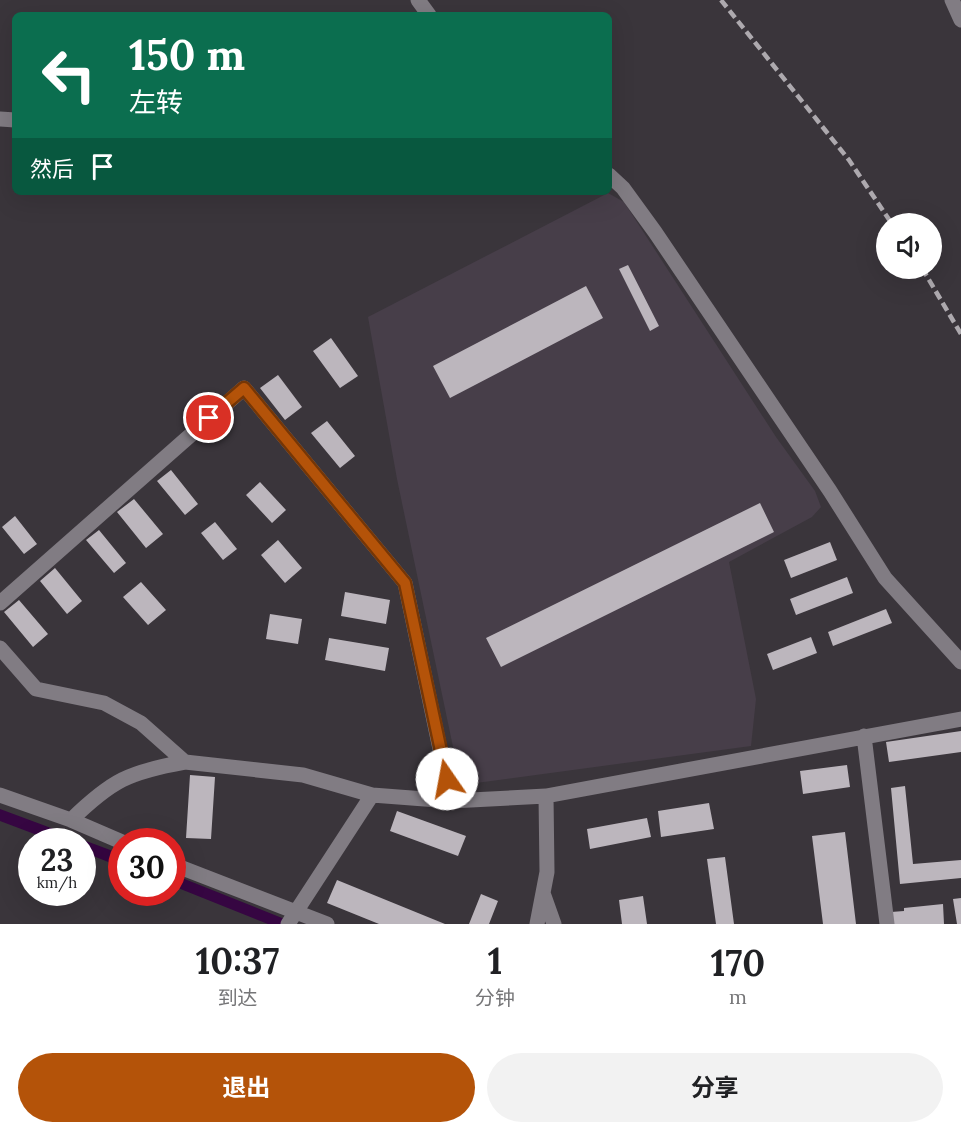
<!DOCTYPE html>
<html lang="zh">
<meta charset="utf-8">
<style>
:root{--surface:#fff;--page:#f2f2f2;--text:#202124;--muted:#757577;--accent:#b45309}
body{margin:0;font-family:Lora,"Noto Sans SC",serif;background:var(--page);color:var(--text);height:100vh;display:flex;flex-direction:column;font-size:22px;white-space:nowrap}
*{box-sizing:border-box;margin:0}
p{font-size:20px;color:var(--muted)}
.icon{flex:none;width:33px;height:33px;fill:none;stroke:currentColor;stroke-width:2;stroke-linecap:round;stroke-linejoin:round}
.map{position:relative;height:924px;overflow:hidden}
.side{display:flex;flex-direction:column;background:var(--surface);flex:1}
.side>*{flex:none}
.top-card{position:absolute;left:12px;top:12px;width:600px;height:183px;border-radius:9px;box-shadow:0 6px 24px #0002;background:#0b6e4f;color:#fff;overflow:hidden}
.fabs{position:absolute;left:876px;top:213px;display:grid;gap:12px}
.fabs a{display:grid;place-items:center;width:66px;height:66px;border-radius:50%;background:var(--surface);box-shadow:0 6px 24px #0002;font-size:30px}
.speed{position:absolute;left:18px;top:828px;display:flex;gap:12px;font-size:30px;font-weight:700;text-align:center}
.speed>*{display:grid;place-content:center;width:78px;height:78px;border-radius:50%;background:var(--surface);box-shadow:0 6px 24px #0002;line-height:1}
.speed small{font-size:15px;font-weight:400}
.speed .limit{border:9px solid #d22;background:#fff;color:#111}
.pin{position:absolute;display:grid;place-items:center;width:51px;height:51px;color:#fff;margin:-26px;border:3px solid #fff;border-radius:50%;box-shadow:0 2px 6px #0007}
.me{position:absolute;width:66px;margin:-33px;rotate:348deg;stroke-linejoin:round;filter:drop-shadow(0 0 4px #0008)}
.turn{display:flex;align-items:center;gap:21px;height:126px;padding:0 18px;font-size:27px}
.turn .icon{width:78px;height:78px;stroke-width:2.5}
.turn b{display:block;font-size:42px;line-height:51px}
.then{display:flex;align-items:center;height:57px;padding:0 18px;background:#0003;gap:12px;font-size:22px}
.eta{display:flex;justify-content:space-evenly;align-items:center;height:102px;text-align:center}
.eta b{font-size:36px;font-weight:700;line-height:42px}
.action{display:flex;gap:12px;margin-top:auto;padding:12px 18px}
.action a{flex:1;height:69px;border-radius:36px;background:var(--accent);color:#fff;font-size:24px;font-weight:700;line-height:69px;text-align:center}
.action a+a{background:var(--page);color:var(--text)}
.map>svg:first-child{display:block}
</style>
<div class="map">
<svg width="961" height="924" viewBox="0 0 961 924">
<rect width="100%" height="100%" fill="#3a353b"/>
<!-- built -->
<path fill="#473e49" d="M608 193 624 202 776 437 815 491 821 507 812 517 729 562 756 699 751 746 461 785 397 479 368 317Z"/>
<!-- water -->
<path fill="#360642" d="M0 809 121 854V867L83 852 82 842 53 841 0 821Z
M172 874 297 924H268L173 886Z"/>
<!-- building -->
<path fill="#bcb6bd" d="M628 265 659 326 650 331 619 269Z
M586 286 603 318 450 398 433 366Z
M331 338 358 376 340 388 313 351Z
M278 375 302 407 285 420 260 388Z
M327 421 355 456 340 468 311 433Z
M171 470 198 504 185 515 157 481Z
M260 482 286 510 272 523 246 495Z
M134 499 163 534 146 548 117 512Z
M760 503 774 532 501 667 486 638Z
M15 516 37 544 24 554 2 527Z
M215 522 237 549 223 560 201 533Z
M99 530 126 563 114 573 86 540Z
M278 540 302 568 285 583 261 555Z
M830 542 837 560 791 578 784 560Z
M55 568 82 601 67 614 40 581Z
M847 577 853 593 796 615 790 599Z
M141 582 166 610 148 625 123 597Z
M345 592 390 600 386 624 341 616Z
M19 600 48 634 33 647 4 612Z
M886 609 892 623 833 646 828 632Z
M270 614 302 619 298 644 266 639Z
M811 637 817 653 773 670 767 654Z
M329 638 389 648 385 671 325 660Z
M961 731V752L889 762 886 742Z
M847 765 850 787 803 794 800 771Z
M190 775 215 777 211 839 186 838Z
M905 786 913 864 961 860V878L900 884 891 788Z
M709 803 714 829 661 837 658 811Z
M397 811 466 836 458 856 390 831Z
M647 818 651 837 590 849 587 829Z
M845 832 856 924H823L812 836Z
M725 857 734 924H716L707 859Z
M337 880 445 924H379L327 903Z
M481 894 498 901 489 924H469Z
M643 896 647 924H622L619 900Z
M961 898V924H957L953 899Z
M943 904 944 924H893L891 912 904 911V908Z"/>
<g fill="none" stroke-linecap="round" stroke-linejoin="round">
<!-- street -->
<path stroke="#817c83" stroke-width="15" d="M418 0 429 15
M952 0 961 20
M0 119 15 120
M609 175 623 188 655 232 830 491 885 578 961 662
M0 603 244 388 405 583 451 801
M0 648 36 689 104 703 141 723 185 762 303 775 372 795 451 801 546 796
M864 736 887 924
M0 795 71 820C112 780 129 772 185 762
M71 820 122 842
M172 864 327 924
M543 893 554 924
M288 924 372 795
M537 924 547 872 546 796 961 719"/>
<!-- rail -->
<path stroke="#ada9ae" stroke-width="4.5" stroke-dasharray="9 4.5" stroke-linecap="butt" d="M721 0 849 160 892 224
M922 268 961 334"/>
</g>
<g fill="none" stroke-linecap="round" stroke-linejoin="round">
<!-- route casing -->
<g stroke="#753606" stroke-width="15">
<path id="route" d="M209 418 244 388 405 583 447 779"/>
</g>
<!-- route -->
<use href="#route" stroke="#b45309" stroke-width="10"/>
</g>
</svg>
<div class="fabs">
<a><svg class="icon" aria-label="sound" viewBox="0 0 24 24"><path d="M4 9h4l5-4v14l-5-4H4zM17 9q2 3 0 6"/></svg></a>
</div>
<div class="speed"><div>23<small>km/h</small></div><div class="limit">30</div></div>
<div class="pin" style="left:209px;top:418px;background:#d93025"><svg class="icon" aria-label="arrive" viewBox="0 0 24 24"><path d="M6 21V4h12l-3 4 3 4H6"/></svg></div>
<svg class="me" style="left:447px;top:779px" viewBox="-20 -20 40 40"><circle r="19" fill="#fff"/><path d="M0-13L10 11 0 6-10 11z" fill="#b45309"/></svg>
<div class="top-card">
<div class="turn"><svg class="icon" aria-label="left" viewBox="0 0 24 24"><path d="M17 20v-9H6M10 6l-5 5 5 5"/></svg><div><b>150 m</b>左转</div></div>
<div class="then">然后<svg class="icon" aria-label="arrive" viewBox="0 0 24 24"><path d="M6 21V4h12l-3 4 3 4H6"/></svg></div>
</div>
</div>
<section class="side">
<div class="eta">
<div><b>10:37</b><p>到达</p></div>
<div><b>1</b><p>分钟</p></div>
<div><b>170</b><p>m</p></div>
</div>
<div class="action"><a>退出</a><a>分享</a></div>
</section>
